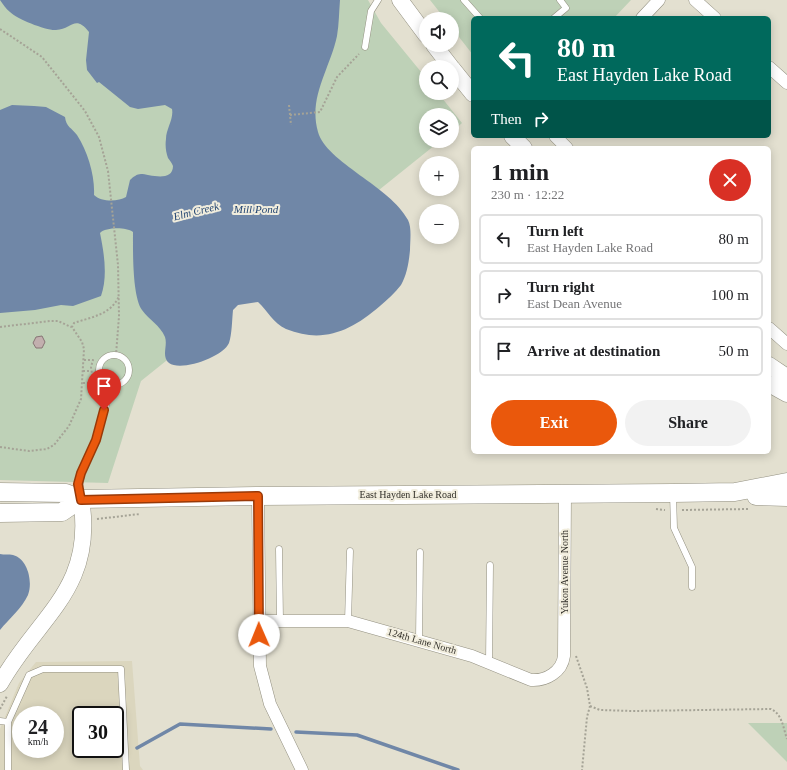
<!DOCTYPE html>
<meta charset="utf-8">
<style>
:root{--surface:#fff;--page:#f2f2f2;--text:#202124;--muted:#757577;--line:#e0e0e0;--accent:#ea580c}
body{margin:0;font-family:"Times New Roman",serif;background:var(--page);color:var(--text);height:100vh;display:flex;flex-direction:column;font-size:15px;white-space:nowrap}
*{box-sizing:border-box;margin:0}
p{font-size:13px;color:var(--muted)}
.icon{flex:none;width:22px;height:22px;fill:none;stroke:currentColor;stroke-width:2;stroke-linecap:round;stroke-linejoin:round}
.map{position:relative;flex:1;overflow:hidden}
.panel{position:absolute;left:471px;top:146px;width:300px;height:308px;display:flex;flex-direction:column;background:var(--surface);border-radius:6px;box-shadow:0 2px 10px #0003}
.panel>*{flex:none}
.banner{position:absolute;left:471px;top:16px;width:300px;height:122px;border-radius:6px;box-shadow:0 2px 10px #0003;background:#00695c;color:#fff;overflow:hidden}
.tools{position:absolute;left:419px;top:12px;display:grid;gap:8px}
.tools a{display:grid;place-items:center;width:40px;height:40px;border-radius:50%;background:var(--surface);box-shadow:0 2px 10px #0003;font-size:20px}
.speed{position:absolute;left:12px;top:706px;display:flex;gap:8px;font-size:20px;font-weight:700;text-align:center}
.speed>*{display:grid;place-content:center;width:52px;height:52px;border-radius:50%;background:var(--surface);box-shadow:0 2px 10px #0003;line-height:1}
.speed small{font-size:10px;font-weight:400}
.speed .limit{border:2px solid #111;border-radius:6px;background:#fff;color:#111}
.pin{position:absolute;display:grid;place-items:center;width:34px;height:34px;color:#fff;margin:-41px -17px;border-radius:50% 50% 50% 0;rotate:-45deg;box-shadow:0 0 4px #0007}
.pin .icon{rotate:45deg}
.me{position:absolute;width:44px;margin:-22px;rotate:359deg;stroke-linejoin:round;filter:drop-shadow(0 0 3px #0008)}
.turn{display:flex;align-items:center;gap:14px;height:84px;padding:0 20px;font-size:18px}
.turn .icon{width:52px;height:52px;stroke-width:2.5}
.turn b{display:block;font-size:28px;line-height:34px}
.then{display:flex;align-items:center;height:38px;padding:0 20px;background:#0003;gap:8px;font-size:15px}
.round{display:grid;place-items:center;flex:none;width:42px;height:42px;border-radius:21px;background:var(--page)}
.summary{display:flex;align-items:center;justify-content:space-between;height:68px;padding:0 20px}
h1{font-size:24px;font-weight:700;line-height:30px}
.cta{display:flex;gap:8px;margin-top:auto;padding:8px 20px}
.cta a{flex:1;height:46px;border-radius:24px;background:var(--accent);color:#fff;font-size:16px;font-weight:700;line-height:46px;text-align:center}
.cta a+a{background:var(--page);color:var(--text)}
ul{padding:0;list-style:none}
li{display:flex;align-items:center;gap:12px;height:50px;margin:0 8px 6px;padding:0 12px;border:2px solid var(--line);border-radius:6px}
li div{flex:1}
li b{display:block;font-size:15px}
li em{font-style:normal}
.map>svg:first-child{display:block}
</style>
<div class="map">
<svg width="787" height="770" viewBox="0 0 787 770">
<rect width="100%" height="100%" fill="#e3e0d0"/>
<!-- built -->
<path fill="#dbd6be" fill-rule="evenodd" d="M132 661 140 766 143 770H0V729L19 683 36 662ZM21 715H55V749H21ZM81 715H115V749H81Z"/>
<!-- green -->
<path fill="#bed1b7" d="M0 0H368L381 23 426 78V93H438L462 123 452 132V115H426V141H440L141 381 108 483 0 480Z
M430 0H631L614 18H473V55L452 28V19H445Z
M748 723H787V762Z"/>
<!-- water -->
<path fill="#7087a7" d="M0 0H340C339 12 339 24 337 36 330 69 308 97 318 132 326 162 391 187 408 220 412 228 410 241 410 250 409 261 407 275 401 285 395 293 387 300 380 306 351 331 323 344 286 329 273 323 268 311 258 302L238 305 233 310C232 320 232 334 229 343 223 357 181 372 169 363 161 356 168 346 165 337 160 325 149 320 142 310 132 296 133 249 133 232 126 227 106 227 100 233 104 253 108 276 101 296L73 306 61 305 35 310 0 313V110L12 105 34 106 46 107 65 117C66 127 72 128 77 135 88 152 95 176 94 195 101 202 118 202 126 197L130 180C133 177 137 174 141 174 148 174 173 183 173 166 172 163 170 161 168 158 166 152 165 146 166 139 166 129 174 119 172 109L165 105 138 109 130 107 99 82 97 83 87 70 86 60 89 32C75 14 72 29 56 30 47 31 17 19 10 12 6 9 3 4 0 0Z
M0 554C4 555 9 554 13 555 28 559 33 582 28 595 22 608 9 619 0 630Z"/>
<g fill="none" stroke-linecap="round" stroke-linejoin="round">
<!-- stream -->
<path stroke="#7087a7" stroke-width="3.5" d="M296 732 357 735 458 770
M137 748 180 724 271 729"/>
</g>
<!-- building -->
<path fill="#c2afae" stroke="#877575" d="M42 336 45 342 42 348H36L33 343 36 337Z"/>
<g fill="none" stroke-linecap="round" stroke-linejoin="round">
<!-- service casing -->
<g stroke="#939081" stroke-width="7">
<path id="service" d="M464 0 480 18
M554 18 566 8 560 0
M365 47 371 11 378 0
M99 370a15 15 0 1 1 30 0a15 15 0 1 1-30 0Z
M673 494 674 528 692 567V587
M80 496C77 474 88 460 96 440 102 422 106 403 112 385
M279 549 280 621
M348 621 350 551
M419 640 420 552
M489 662 490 565
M0 721 8 722
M8 770V722L29 675 43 669H121L126 770"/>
</g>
<!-- minor casing -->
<g stroke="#939081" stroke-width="13">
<path id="minor" d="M695 0 715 18
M642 18 659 0
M769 67 787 83
M555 136 567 148
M769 328 787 344
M258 496 260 666 270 704 302 770
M258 621H348L472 656 531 680C546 681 562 672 564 656L565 493"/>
</g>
<!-- tertiary casing -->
<g stroke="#939081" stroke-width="17">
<path id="tertiary" d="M400 0 426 35
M434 45 451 67
M452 68 473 94
M512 136 524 148
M769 365 787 377
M769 384 787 394
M0 684C37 617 96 589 81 499"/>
</g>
<!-- secondary casing -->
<g stroke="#939081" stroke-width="19">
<path id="secondary" d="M0 492 66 493 81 499 258 496 673 493 735 492 787 482
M756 496 787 497
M0 513 62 512 81 499"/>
</g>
<!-- path -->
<path stroke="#a5a396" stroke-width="2" stroke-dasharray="2 2" stroke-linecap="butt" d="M0 29 42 57 85 111 99 137 108 171 118 265 119 316 116 355
M289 105 291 125
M290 115 320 112 337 77 359 54
M0 327 50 321H58L71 327
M84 360H93L91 367 93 382
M83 371H91
M83 383H93L101 392
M0 447 29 451 47 449 54 445 69 426 81 399 84 349 82 342 72 327 74 323C91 317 111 315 119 296
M656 509 665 510
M682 510 749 509
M97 519 140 514
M576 656 587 688 590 706 587 717 582 770
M590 706 600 710 633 711 771 709C782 714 783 727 787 739
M0 709 7 696"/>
<!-- service -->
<use href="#service" stroke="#fff" stroke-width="6"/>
<!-- minor -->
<use href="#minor" stroke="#fff" stroke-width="12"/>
<!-- tertiary -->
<use href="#tertiary" stroke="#fff" stroke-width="16"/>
<!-- secondary -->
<use href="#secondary" stroke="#fff" stroke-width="18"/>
</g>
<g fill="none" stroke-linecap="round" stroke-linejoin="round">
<!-- route casing -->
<g stroke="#983908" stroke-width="10">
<path id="route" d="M104 410 96 440 81 473 78 484 81 500 258 496 259 635"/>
</g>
<!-- route -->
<use href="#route" stroke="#ea580c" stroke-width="7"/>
</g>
<g text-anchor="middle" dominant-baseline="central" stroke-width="4" stroke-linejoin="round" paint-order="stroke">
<!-- street labels -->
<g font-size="10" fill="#33312b" stroke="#f1eddd">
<text x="408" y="494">East Hayden Lake Road</text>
<text transform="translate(564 572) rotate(-90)">Yukon Avenue North</text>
<text transform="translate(422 641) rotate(16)">124th Lane North</text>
</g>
<!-- water labels -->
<g font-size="11" font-style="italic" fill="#234571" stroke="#f1eddd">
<text x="256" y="209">Mill Pond</text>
<text transform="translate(196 211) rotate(-14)">Elm Creek</text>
</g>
</g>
</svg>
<div class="tools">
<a><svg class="icon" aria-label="sound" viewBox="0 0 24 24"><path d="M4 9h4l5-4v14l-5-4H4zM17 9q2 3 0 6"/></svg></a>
<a><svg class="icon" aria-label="search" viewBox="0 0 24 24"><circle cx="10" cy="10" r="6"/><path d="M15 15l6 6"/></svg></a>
<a><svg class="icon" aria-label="layers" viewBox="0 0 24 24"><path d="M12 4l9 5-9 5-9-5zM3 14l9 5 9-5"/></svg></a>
<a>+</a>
<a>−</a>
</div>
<div class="speed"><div>24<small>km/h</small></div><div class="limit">30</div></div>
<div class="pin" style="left:104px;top:410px;background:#d93025"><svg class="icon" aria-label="arrive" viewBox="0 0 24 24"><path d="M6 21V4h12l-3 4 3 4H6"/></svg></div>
<svg class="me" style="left:259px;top:635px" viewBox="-20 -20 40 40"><circle r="19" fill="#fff"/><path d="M0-13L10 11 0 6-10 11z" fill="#ea580c"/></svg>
<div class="banner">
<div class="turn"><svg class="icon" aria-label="left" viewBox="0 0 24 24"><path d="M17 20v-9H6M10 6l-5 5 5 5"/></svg><div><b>80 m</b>East Hayden Lake Road</div></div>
<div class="then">Then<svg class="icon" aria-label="right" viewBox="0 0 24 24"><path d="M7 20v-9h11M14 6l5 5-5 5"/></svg></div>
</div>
<section class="panel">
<div class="summary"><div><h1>1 min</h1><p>230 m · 12:22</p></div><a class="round" style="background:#d93025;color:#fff"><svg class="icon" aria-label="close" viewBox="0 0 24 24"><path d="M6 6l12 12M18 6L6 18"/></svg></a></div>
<ul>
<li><svg class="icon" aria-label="left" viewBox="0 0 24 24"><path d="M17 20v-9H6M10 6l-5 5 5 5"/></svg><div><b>Turn left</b><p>East Hayden Lake Road</p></div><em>80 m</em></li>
<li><svg class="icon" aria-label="right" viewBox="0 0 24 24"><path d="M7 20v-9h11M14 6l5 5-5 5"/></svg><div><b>Turn right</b><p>East Dean Avenue</p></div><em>100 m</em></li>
<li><svg class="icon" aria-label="arrive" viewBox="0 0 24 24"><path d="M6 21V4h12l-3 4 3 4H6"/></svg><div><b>Arrive at destination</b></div><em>50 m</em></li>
</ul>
<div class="cta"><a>Exit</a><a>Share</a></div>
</section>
</div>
